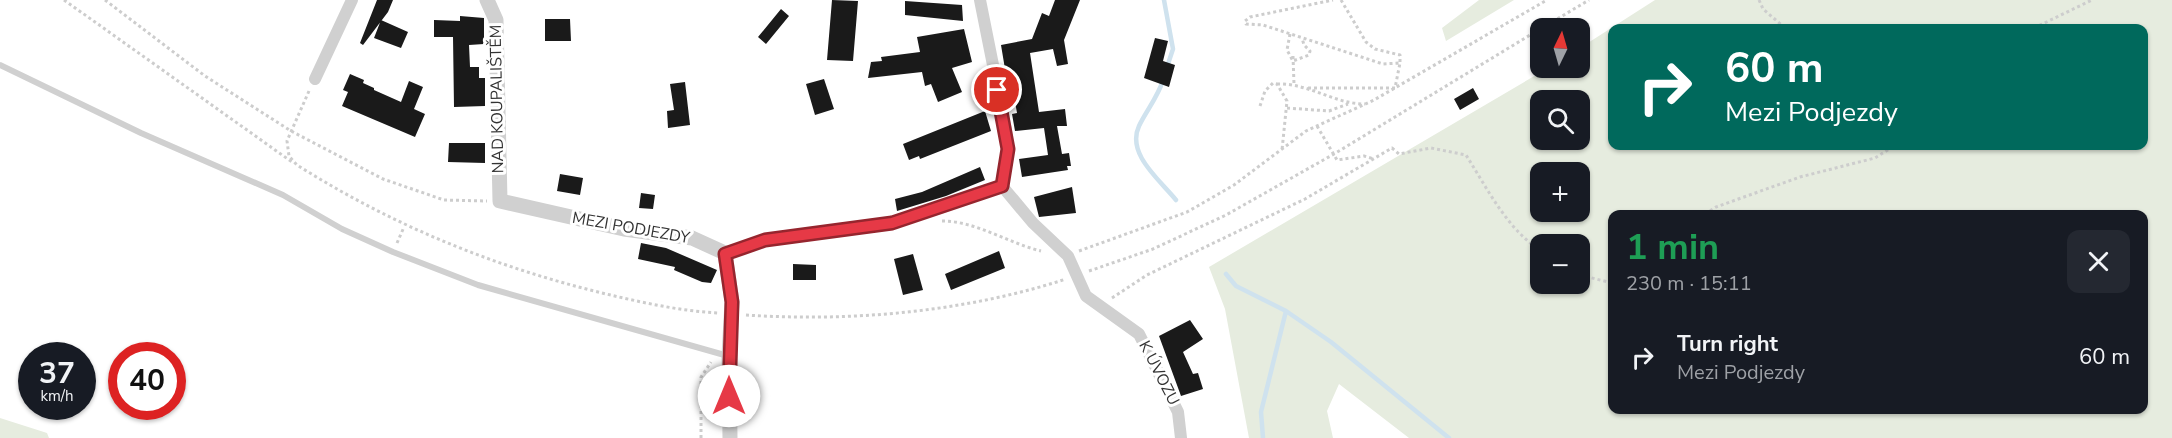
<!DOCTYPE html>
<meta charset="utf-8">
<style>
:root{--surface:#171b24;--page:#242831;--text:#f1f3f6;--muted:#9ea1a6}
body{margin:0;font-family:"Nunito Sans",sans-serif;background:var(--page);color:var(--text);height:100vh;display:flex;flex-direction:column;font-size:22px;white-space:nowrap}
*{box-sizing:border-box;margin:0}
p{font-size:20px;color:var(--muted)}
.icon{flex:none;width:33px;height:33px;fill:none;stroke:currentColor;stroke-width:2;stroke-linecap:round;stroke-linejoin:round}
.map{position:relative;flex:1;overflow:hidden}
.sheet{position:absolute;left:1608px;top:210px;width:540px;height:204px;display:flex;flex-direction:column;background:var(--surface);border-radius:12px;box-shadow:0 2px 4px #0004}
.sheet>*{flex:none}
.banner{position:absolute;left:1608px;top:24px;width:540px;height:126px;border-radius:12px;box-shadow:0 2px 4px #0004;background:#00695c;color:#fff;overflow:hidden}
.needle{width:39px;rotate:5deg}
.tools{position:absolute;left:1530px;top:18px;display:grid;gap:12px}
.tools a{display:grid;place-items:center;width:60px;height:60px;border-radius:12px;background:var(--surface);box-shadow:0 2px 4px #0004;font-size:30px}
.speed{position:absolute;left:18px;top:342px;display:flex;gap:12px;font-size:30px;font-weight:700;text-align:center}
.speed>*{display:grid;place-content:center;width:78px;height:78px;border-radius:50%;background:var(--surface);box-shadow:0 2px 4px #0004;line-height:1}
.speed small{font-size:15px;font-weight:400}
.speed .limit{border:9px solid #d22;background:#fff;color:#111}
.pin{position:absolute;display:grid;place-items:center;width:51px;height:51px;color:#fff;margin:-26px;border:3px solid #fff;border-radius:50%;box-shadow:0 2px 6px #0007}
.me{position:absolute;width:66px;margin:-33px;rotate:0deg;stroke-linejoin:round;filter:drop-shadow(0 0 4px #0008)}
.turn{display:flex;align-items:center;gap:21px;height:126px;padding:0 18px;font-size:27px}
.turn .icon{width:78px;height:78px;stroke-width:2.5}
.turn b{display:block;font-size:42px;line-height:51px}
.round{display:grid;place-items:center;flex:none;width:63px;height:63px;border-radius:12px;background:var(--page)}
.headline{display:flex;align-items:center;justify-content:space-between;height:102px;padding:0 18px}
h1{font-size:36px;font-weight:700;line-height:45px;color:#1e9e55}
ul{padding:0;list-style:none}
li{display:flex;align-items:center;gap:18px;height:90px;padding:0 18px}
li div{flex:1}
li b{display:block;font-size:22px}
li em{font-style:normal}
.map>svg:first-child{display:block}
</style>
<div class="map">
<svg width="2172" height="438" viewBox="0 0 2172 438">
<rect width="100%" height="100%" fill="#fff"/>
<!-- green -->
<path fill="#e6ecdf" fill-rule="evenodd" d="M1479 0H1514L1446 41 1442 28Z
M1655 0H2172V438H1409L1339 384 1327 411 1333 438H1249L1225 309 1209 267 1548 68H1580V48ZM1612 28H2144V146H1612ZM1540 100H1580V140H1540ZM1540 172H1580V212H1540ZM1612 214H2144V410H1612ZM1540 244H1580V284H1540Z
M0 418 47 433 49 438H0Z"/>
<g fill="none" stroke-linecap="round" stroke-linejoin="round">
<!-- stream -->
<path stroke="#cfe2ee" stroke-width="4.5" d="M1164 0 1173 49 1167 67
M1163 80C1158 97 1146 111 1139 126 1126 154 1160 180 1176 200
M1226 274 1236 286 1286 311 1331 342 1449 438
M1263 438 1261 412 1286 311"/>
</g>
<!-- building -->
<path fill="#1a1a1a" d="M377 0H393L388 12 363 45 360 43Z
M832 0 858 1 853 61 827 60Z
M1055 0H1080L1064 40 1068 64 1057 66 1053 49 1030 53 1039 112 1065 109 1067 126H1057L1062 154 1069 153 1071 166H1067L1068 170 1022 177 1019 159 1048 155 1044 128 1015 131 1012 114 1017 113 1010 74 1006 75 1001 45 1032 39 1042 13 1049 16Z
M905 1 962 5 963 21 905 15Z
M781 9 789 16 766 44 758 37Z
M460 16 484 18V44L469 45 470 67H479V78H485V106L454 107 453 37H434V20L460 21Z
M545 19H570L571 41H545Z
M381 20 408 32 401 48 374 38Z
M964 29 972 62 952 68 962 92 938 102 931 84 925 86 922 72 868 78 871 62 882 61 881 57 920 52 917 37Z
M1155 38 1168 41 1163 61 1175 65 1169 87 1144 78Z
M350 74 364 80 363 83 374 88V90L401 102 409 81 423 87 414 109 425 114 415 137 342 106 348 92 343 90Z
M824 79 834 109 815 115 806 84Z
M685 82 690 125 668 128 667 111 674 110 670 84Z
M1473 88 1479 99 1460 110 1454 99Z
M985 111 991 131 920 159 919 156 909 160 903 144Z
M449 143H485V163L448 162Z
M980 167 985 180 946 196 897 211 895 199 922 192Z
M560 174 583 178 580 195 557 191Z
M1072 187 1076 213 1039 217 1034 197Z
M641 193 655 195 653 209 639 208Z
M641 243 666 248 717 270 711 283 702 282 674 270 675 267 638 259Z
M999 251 1005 268 951 290 945 274Z
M913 254 923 290 903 295 894 259Z
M793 264 816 265V280H793Z
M1190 320 1203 339 1183 352 1193 374 1198 373 1203 389 1181 396 1159 336Z"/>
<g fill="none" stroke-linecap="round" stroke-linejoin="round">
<!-- path -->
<path stroke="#cdcdcd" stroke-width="3" stroke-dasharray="3 3" stroke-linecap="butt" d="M64 0 292 162
M105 0 205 76 291 131 383 179 444 200 487 201
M1341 0 1366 42 1375 49 1400 55V63
M1759 0 1763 9 1785 28
M1542 28 1589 0
M2034 28 2092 0
M1290 34 1287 50 1293 61 1309 55 1310 51 1304 45 1302 38
M1293 56 1294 84
M1277 84C1309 83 1334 104 1365 104
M1308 88H1395L1400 63 1383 64 1263 25 1246 24 1245 21 1250 17 1333 0
M309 91 287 141 289 156 297 165C392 225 492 266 602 293 640 302 679 311 718 313
M1260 106 1265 91 1273 83 1277 84 1287 101 1282 150
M1287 108 1329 111 1348 104
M1317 126 1337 160 1364 156 1374 159
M1705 214 1716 207 1800 177 1875 158 1894 146
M942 221C976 221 1008 243 1041 251
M397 243 404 227
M1079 251 1187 212 1234 185 1306 131 1374 100 1547 0
M1089 271 1153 249 1226 215 1334 154 1540 29
M1580 275 1612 283
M1112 298 1147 275 1305 199 1392 148 1399 154 1431 148 1466 155C1487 188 1507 229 1540 250
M746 315C851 322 965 312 1066 279
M701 438V377L711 362"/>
<!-- service -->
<path stroke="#d0d0d0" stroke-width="6" d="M0 65 141 133 283 195 342 229 393 252 478 285 728 356"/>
<!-- minor -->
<path stroke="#d0d0d0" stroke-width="12" d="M980 0 1006 130 1008 149 1002 186
M315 79 352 0
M1002 186 1033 223 1068 256 1086 296 1139 334 1178 412 1181 438
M725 253 765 240 892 223 1002 186"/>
<!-- tertiary -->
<path stroke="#d0d0d0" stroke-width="15" d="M487 0 496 20 500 201 624 229 692 238 725 253 732 302 729 356 730 438"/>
</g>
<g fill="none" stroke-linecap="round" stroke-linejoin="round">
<!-- route casing -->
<g stroke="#96252e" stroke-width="15">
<path id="route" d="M729 396 732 302 725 254 765 240 892 223 1002 186 1008 149 997 90"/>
</g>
<!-- route -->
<use href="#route" stroke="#e63946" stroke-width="10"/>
</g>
<g text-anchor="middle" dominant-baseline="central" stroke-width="6" stroke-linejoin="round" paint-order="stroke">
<!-- street labels -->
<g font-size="16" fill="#333" stroke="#fff">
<text transform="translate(497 99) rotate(-91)">NAD KOUPALIŠTĚM</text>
<text transform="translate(631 228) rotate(10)">MEZI PODJEZDY</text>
<text transform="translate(1159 373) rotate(63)">K ÚVOZU</text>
</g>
</g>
</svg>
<div class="tools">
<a><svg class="needle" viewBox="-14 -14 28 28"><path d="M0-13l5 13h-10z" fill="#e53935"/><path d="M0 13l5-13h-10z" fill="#9ea1a6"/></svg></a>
<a><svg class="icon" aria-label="search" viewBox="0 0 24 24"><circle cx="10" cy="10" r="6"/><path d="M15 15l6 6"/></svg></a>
<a>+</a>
<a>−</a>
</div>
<div class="speed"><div>37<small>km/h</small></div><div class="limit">40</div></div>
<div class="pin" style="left:997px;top:90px;background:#d93025"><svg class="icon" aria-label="arrive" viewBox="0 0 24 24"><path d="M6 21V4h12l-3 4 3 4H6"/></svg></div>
<svg class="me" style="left:729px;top:396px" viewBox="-20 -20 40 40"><circle r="19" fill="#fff"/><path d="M0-13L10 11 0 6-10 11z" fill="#e63946"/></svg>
<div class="banner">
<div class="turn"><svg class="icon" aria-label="right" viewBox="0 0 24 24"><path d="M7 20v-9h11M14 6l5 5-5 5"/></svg><div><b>60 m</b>Mezi Podjezdy</div></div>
</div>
<section class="sheet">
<div class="headline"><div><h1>1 min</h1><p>230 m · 15:11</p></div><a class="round"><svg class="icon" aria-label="close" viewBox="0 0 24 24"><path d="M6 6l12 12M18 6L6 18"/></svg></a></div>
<ul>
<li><svg class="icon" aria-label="right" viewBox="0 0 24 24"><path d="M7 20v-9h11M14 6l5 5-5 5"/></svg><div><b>Turn right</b><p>Mezi Podjezdy</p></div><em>60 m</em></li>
</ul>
</section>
</div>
